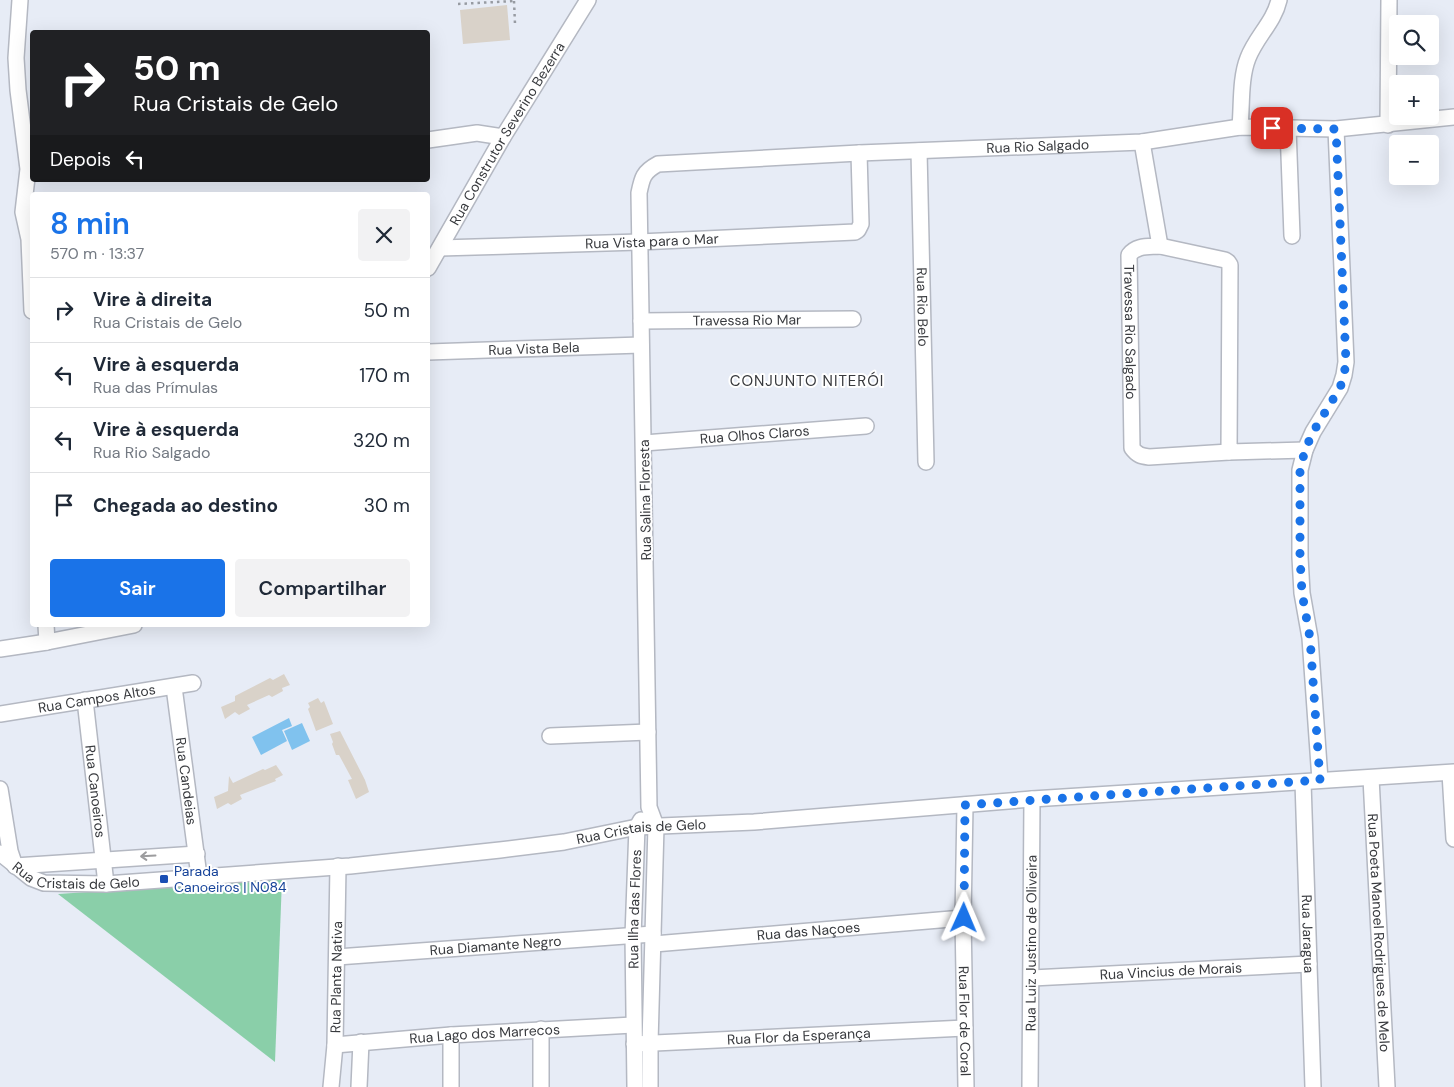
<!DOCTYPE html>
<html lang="pt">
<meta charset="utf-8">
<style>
:root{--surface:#fff;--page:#f2f2f3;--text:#1f2937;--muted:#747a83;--line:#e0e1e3;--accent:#1a73e8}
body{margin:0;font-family:"DM Sans",sans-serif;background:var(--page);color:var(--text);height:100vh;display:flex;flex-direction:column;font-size:19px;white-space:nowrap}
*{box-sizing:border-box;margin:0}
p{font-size:16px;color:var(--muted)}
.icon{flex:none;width:28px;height:28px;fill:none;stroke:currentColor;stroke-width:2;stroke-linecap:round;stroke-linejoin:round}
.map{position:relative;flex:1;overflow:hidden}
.panel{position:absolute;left:30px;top:192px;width:400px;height:435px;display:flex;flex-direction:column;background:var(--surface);border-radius:5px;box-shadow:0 5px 20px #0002}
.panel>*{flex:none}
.hud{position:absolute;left:30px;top:30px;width:400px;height:152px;border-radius:5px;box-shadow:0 5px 20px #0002;background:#202124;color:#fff;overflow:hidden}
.fabs{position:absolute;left:1389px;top:15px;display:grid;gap:10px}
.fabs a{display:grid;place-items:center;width:50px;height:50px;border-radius:5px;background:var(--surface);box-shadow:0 5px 20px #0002;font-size:25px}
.pin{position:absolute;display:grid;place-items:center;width:42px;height:42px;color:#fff;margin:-21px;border-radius:10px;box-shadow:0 2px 8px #0006}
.me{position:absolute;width:55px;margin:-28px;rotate:1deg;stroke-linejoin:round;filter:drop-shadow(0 0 4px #0008)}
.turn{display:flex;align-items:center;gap:18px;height:105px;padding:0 20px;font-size:22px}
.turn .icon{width:65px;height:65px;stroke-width:2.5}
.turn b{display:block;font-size:35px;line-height:42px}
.then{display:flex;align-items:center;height:48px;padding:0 20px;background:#0003;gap:10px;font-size:19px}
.round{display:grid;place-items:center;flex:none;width:52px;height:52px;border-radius:5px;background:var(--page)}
.headline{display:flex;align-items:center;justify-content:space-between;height:85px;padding:0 20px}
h1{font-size:30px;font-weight:600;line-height:38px;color:var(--accent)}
.cta{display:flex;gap:10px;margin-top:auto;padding:10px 20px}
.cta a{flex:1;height:58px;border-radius:5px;background:var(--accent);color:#fff;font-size:20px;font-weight:600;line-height:58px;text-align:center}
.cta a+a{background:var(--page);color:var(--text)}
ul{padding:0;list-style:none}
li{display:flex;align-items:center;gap:15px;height:65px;padding:0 20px;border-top:1px solid var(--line)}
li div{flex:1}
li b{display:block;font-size:19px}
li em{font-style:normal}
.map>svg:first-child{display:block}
</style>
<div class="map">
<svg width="1454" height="1087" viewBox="0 0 1454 1087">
<rect width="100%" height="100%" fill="#e7ecf6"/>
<!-- green -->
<path fill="#8acfa9" d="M282 879 275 1062 58 894Z"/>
<!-- water -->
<path fill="#80c2ee" d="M289 718 292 726 282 730 287 741 261 755 252 737Z
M302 723 310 741 292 750 284 731Z"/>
<!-- building -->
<path fill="#d9d2c9" d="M507 5 510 40 463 44 460 10Z
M284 674 290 685 282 688 283 691 272 697 269 695 247 705 250 709 239 715 235 712 225 719 221 707 235 701V696L270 678 273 680Z
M318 698 321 703 324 701 333 724 316 731 308 709 310 707 308 703Z
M340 731 365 780 369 792 356 799 348 780 352 779 339 755H336L332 744 333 742 330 734Z
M276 765 283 775 275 779 276 781 240 795 242 799 231 805 228 803 217 809 214 797 228 791 229 776 233 783 263 769 265 770Z"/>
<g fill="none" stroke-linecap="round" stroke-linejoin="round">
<!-- minor casing -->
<g stroke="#b4b8c2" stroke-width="18">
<g id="minor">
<path d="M20 0 16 58 18 90 28 169 23 212 29 239 32 311"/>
<path d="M1388 125 1389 0"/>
<path d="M1240 127C1242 105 1240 78 1248 58 1256 37 1274 22 1279 0"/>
<path d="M1288 128 1292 236"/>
<path d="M428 140 477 133 503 137"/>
<path id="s1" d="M1142 142 1160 246C1148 247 1137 245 1129 255L1132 448C1137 455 1141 456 1149 457L1229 452"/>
<path id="s2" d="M919 151 926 462"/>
<path d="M1160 246 1225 260 1228 262 1230 265 1229 452 1305 450"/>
<path id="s3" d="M440 248 639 242 855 232 858 230 861 224 859 153"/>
<path id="s4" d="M428 268 503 137 588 0"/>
<path id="s5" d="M641 321 853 319"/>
<path id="s6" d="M428 352 641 345"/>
<path id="s7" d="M644 443 866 426"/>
<path d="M46 625 47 642"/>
<path d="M0 649 47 642 134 625"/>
<path id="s8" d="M174 687 199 876"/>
<path id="s9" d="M85 700 106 884"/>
<path id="s10" d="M0 714 193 683"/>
<path d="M550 736 648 732"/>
<path d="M1450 773 1454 839"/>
<path id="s11" d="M1371 778 1387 1087"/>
<path d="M1320 780 1310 638 1302 593 1300 557V470L1305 450 1313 432 1340 388 1344 375 1346 362 1336 129"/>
<path id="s12" d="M1303 782 1313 1087"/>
<path d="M0 789 10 851 15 866"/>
<path id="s13" d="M965 805 963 918 966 1087"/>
<path id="s14" d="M0 853 31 878 44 883 106 884 350 866 500 850 564 842 637 827 754 822 1032 799 1454 772"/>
<path d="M15 866 197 854"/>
<path id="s15" d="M654 944 963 918"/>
<path id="s16" d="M337 957 653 934"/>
<path id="s17" d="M1032 978 1309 964"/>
<path d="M541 1029V1087"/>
<path d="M451 1035V1087"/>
<path id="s18" d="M634 1044 965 1028"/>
<path id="s19" d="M335 1045 451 1035 633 1025"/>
<path id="s20" d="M331 1087 335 1045 338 866"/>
<path d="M359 1087 361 1042"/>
<path id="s21" d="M635 1087 633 936 637 827 641 820"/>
<path id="s22" d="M650 1087V1043L656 826 649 807 639 193C642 178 643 172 658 164L859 153 1142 142 1240 127 1336 129 1454 117"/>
<path id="s23" d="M1030 1087 1032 799"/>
</g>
</g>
<!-- path -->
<path stroke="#979ba2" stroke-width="2.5" stroke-dasharray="2.5 4" stroke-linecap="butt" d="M514 1 515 24
M458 4 514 1"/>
<!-- minor -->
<use href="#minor" stroke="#fff" stroke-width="15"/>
</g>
<!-- one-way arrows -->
<defs><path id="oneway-shaft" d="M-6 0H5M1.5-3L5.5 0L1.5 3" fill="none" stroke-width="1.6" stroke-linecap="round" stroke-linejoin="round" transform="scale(1.25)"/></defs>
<use stroke="#9c9c9e" href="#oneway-shaft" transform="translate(148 856) rotate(177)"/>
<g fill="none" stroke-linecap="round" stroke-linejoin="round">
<!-- route -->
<path stroke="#1a73e8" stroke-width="9" stroke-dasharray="0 16.2" d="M964 918 965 805 1320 780 1310 638 1302 593 1300 557V470L1305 450 1313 432 1340 388 1344 375 1346 362 1336 129 1272 128"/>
</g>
<!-- markers -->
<rect fill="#1a4fb4" stroke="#fff" stroke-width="2" x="159" y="874" width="10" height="10" rx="2.5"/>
<g text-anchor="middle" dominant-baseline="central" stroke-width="4" stroke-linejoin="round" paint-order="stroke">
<!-- street labels -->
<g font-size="14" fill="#383a3e" stroke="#fff">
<text stroke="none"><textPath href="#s4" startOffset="156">Rua Construtor Severino Bezerra</textPath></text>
<text stroke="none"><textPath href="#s22" startOffset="1312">Rua Rio Salgado</textPath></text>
<text stroke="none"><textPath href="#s3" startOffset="212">Rua Vista para o Mar</textPath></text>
<text stroke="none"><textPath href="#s2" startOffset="156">Rua Rio Belo</textPath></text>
<text stroke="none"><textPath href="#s5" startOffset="106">Travessa Rio Mar</textPath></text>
<text stroke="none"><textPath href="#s1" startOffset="216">Travessa Rio Salgado</textPath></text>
<text stroke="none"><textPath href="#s6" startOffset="106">Rua Vista Bela</textPath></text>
<text stroke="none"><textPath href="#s7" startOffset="111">Rua Olhos Claros</textPath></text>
<text transform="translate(645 500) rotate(-91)">Rua Salina Floresta</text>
<text stroke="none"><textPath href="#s10" startOffset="98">Rua Campos Altos</textPath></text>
<text stroke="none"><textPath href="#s8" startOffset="95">Rua Candeias</textPath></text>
<text stroke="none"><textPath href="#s9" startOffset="92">Rua Canoeiros</textPath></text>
<text stroke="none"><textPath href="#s14" startOffset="654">Rua Cristais de Gelo</textPath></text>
<text stroke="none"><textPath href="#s14" startOffset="84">Rua Cristais de Gelo</textPath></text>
<text stroke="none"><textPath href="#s21" startOffset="178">Rua Ilha das Flores</textPath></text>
<text stroke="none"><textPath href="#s15" startOffset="155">Rua das Naçoes</textPath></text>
<text stroke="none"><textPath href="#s11" startOffset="155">Rua Poeta Manoel Rodrigues de Melo</textPath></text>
<text stroke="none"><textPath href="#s12" startOffset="152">Rua Jaragua</textPath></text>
<text stroke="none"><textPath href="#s23" startOffset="144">Rua Luiz Justino de Oliveira</textPath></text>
<text stroke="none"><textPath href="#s16" startOffset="159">Rua Diamante Negro</textPath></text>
<text stroke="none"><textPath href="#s17" startOffset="139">Rua Vincius de Morais</textPath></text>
<text stroke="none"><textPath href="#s20" startOffset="110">Rua Planta Nativa</textPath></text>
<text stroke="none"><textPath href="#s13" startOffset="216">Rua Flor de Coral</textPath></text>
<text stroke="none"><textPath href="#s19" startOffset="150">Rua Lago dos Marrecos</textPath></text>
<text stroke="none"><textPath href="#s18" startOffset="165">Rua Flor da Esperança</textPath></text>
</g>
<!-- transit labels -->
<g font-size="14" fill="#164399" stroke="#fff" text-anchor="start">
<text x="174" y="871">Parada<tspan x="174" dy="16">Canoeiros | N084</tspan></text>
</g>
<!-- neighbourhood labels -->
<g font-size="15" letter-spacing="1" fill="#383a3e" stroke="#fff">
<text x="807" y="381">CONJUNTO NITERÓI</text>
</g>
</g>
</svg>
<div class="fabs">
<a><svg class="icon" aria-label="search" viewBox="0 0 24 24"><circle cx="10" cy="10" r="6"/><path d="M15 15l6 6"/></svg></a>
<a>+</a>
<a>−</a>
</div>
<div class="pin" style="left:1272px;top:128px;background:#d93025"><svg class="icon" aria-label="arrive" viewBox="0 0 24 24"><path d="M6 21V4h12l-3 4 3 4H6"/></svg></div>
<svg class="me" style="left:964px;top:918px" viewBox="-20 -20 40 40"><path d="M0-17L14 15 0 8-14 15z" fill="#1a73e8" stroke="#fff" stroke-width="4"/></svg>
<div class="hud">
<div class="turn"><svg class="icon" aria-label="right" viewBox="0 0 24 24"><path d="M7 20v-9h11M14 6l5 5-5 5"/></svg><div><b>50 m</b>Rua Cristais de Gelo</div></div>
<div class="then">Depois<svg class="icon" aria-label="left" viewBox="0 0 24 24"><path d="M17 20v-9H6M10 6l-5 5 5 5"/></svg></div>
</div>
<section class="panel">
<div class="headline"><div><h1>8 min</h1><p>570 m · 13:37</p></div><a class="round"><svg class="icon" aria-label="close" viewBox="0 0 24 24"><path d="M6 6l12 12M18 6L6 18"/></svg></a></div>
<ul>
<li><svg class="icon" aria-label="right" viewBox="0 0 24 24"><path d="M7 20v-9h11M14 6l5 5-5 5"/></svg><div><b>Vire à direita</b><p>Rua Cristais de Gelo</p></div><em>50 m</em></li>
<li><svg class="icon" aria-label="left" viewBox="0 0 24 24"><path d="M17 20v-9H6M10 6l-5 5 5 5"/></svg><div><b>Vire à esquerda</b><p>Rua das Prímulas</p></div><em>170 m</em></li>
<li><svg class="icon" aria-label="left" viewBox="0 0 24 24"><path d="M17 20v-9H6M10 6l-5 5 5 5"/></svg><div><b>Vire à esquerda</b><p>Rua Rio Salgado</p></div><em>320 m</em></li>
<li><svg class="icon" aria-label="arrive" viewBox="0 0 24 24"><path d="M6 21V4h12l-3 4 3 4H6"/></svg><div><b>Chegada ao destino</b></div><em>30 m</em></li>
</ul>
<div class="cta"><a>Sair</a><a>Compartilhar</a></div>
</section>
</div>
